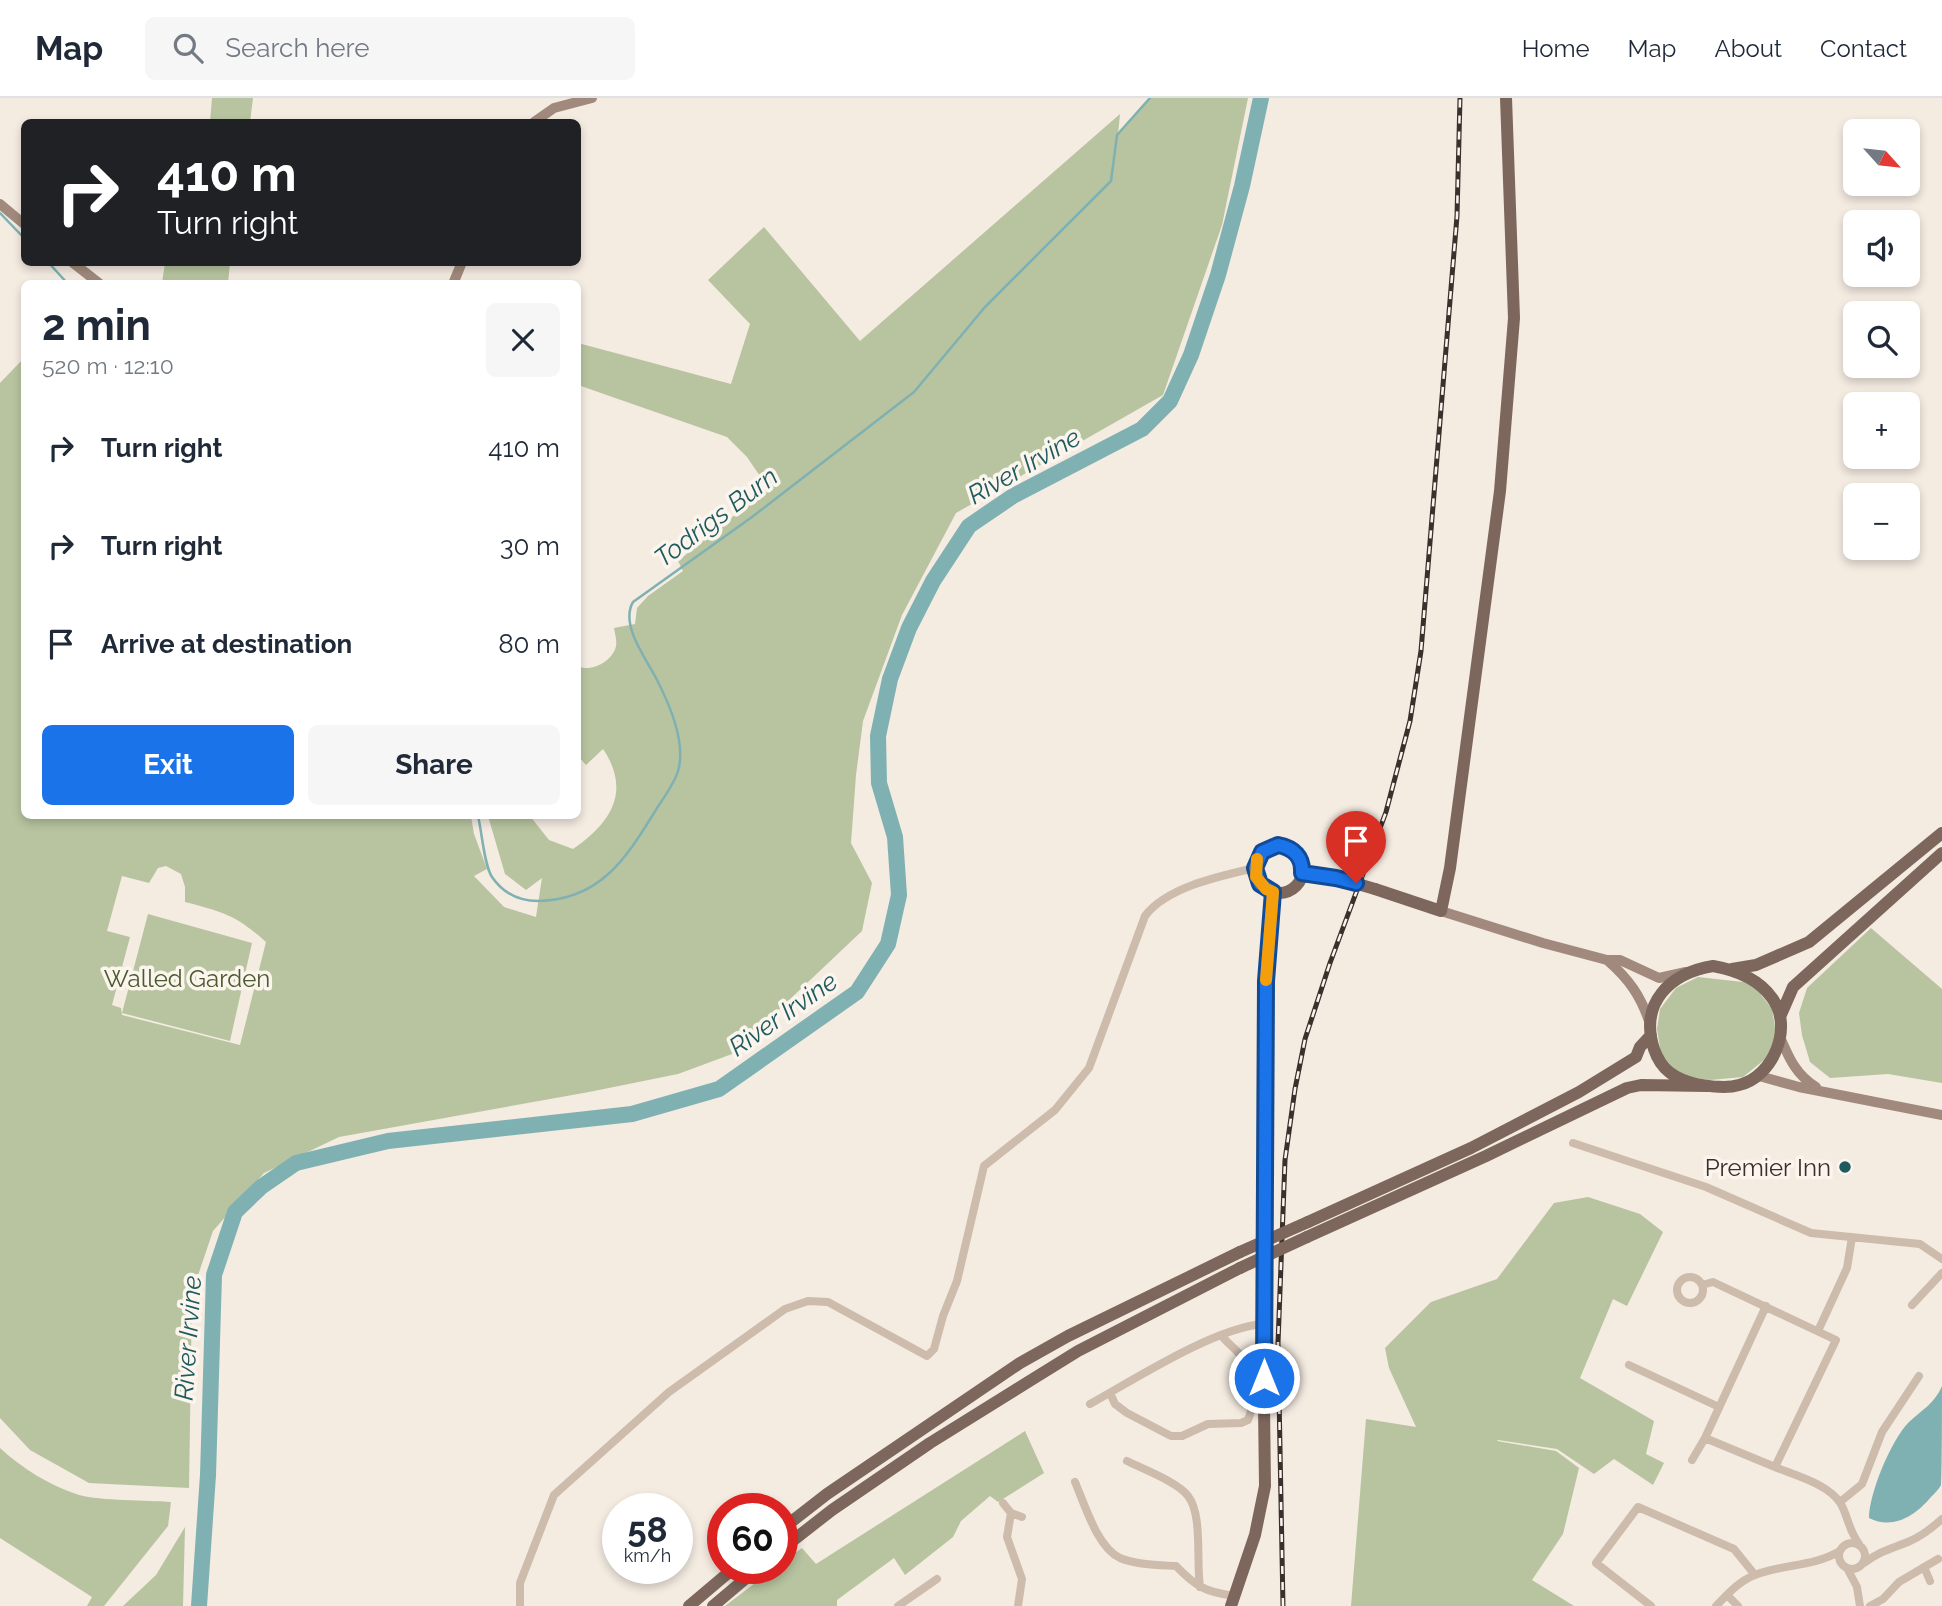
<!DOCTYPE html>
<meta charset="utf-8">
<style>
:root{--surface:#fff;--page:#f6f6f7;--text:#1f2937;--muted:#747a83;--line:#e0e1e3;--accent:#1a73e8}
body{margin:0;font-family:Raleway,sans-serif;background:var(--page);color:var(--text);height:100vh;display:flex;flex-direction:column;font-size:26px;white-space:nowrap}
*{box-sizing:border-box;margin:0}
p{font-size:23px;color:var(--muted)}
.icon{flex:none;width:38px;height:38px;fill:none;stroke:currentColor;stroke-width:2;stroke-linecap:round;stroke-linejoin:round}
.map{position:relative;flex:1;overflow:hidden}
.drawer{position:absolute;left:21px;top:182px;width:560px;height:539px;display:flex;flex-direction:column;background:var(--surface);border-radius:10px;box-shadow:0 4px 10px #0003}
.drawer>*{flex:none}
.banner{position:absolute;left:21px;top:21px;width:560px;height:147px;border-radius:10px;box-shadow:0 4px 10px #0003;background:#202124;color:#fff;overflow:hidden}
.needle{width:46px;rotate:117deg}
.controls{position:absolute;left:1843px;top:21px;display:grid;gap:14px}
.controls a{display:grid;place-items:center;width:77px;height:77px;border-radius:10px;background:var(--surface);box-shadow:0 4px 10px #0003;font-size:35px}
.speed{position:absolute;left:602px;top:1395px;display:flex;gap:14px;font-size:35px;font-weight:700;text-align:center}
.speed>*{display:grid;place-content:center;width:91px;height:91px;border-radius:50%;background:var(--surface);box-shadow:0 4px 10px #0003;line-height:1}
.speed small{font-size:18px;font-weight:400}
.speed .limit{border:10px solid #d22;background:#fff;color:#111}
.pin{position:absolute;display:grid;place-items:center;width:60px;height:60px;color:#fff;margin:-72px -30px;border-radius:50% 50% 50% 0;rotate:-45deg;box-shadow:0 0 7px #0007}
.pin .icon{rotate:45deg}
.me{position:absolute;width:77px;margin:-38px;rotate:0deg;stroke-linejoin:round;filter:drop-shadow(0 0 5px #0008)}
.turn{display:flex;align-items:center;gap:24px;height:147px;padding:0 21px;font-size:32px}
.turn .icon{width:91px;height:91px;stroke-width:2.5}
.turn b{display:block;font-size:49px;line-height:60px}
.round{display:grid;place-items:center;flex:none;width:74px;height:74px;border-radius:10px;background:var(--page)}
.head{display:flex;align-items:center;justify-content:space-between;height:119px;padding:0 21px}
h1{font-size:42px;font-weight:700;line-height:52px}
.cta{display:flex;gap:14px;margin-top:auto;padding:14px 21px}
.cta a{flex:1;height:80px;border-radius:10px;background:var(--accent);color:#fff;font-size:28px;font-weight:700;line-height:80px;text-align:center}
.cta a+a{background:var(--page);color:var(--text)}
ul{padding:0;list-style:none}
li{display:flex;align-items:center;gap:21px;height:98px;padding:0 21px}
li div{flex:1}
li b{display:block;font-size:26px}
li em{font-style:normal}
header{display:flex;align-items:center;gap:42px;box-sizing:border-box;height:98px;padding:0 35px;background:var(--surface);border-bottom:2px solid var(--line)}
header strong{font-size:33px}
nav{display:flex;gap:38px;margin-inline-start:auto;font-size:24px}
.search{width:490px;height:63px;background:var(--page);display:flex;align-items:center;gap:18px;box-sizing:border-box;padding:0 24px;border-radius:10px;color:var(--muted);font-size:26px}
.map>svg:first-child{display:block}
</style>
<header>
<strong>Map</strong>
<div class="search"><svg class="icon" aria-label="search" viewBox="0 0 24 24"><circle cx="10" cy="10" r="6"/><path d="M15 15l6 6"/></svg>Search here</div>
<nav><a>Home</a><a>Map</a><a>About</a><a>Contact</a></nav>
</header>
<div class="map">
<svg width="1942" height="1508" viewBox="0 0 1942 1508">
<rect width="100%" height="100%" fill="#f4ebe1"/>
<!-- green -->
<path fill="#b8c4a0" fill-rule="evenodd" d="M212 0H253L250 24H210Z
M1150 0H1248L1222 127 1163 297 956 415 902 517 863 623 856 677 851 745 872 785 862 833 732 956 678 976 589 994 339 1039 264 1075 213 1133 192 1195 189 1390 89 1385 30 1352 0 1320V285L24 260V718H471L474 736 487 771 474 778 504 809 536 819 542 780 526 792 505 776 488 718H530L549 742 573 751C610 726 632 694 603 651L586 667 579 659 578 661V568C591 575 613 563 616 548 617 542 615 536 614 530L635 526 637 510 648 498 683 473 678 463 768 390 747 359 727 339 578 287V245L731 286 750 226 708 182 764 129 860 243 1120 16 1118 36ZM166 768 181 776 185 789V804C223 814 236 817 266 844L240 947 122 917 121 910 112 907 130 839 107 833 122 778 149 785 158 770Z
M165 165H230L228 185H162Z
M148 816 252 845 230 943 122 915Z
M1871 830 1942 891V985L1888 976 1830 980 1810 964 1802 937 1799 915 1807 890Z
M1698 879 1752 885 1772 911 1776 935 1769 958 1743 979 1710 982 1680 978 1661 956 1657 931 1660 911 1676 890Z
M1588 1099 1640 1116 1663 1134 1627 1208 1613 1201 1580 1280 1654 1323 1646 1356 1664 1365 1653 1387 1614 1361 1594 1376 1557 1351 1498 1342 1497 1343 1556 1353 1579 1370 1563 1436 1532 1482 1574 1508H1351L1366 1321 1416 1329 1389 1270 1385 1250 1431 1204 1497 1181 1554 1105Z
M1025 1333 1044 1375 998 1404 990 1398 961 1423 953 1439 905 1477 894 1460 837 1502V1508H725L775 1470H782V1464L802 1450 816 1466Z
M0 1350C23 1371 49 1387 79 1397 101 1403 147 1402 171 1404L168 1428 104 1508H87L92 1499 0 1440Z
M185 1429 183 1508H123L156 1477Z"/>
<!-- water -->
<path fill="#7fb0b2" d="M1942 1288C1942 1305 1942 1375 1941 1387 1939 1391 1934 1396 1931 1399 1915 1418 1893 1432 1869 1420 1869 1396 1891 1342 1909 1324 1922 1312 1935 1305 1942 1288Z"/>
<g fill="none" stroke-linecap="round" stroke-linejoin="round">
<!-- stream -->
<path stroke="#7fb0b2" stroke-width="2.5" d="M0 115 24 140
M48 164 68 186
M478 718C482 734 484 767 492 779 503 795 519 803 538 803 599 802 625 762 654 715 661 703 674 687 678 673 686 646 671 610 659 586 649 564 619 528 633 504L752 419 914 294 985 209 1111 83 1117 37 1150 0"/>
<!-- river -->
<path stroke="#7fb0b2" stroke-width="16" d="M199 1508 208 1377 214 1177 235 1114 261 1089 296 1065 388 1043 632 1016 719 991 857 894 888 846 899 797 895 739 879 685 878 638 890 581 909 530 933 483 969 428 1013 398 1142 331 1170 303 1191 257 1218 177 1242 88 1261 0"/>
<!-- street -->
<path stroke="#cdbbac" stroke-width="8" d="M1573 1045 1706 1089 1811 1135 1920 1146 1942 1161
M1677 1192a13 13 0 1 1 26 0a13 13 0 1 1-26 0Z
M1702 1187 1713 1184 1836 1242 1775 1369 1705 1340 1766 1208
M1912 1207 1942 1175
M1818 1233 1847 1170 1852 1139
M1629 1267 1719 1309
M1110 1295 1115 1306 1127 1315 1171 1338H1182L1208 1326 1241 1325 1248 1322C1255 1307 1252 1271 1241 1258 1235 1250 1227 1245 1221 1237
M1090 1306C1135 1281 1214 1230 1263 1226
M1692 1362 1705 1340
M1127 1363C1143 1371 1178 1384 1188 1398 1203 1417 1196 1464 1200 1489
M1775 1369C1796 1378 1829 1386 1841 1406 1848 1419 1849 1433 1859 1446
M1075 1384C1085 1407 1097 1449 1120 1460 1137 1467 1158 1467 1176 1468 1196 1489 1206 1494 1234 1498
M1840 1404 1862 1386 1882 1334 1919 1278
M1003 1405 1011 1415
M1839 1458a13 13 0 1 1 26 0a13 13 0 1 1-26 0Z
M1864 1465C1882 1452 1891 1451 1910 1443 1922 1438 1932 1430 1942 1421
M1924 1469 1930 1483
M1847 1470 1857 1489 1860 1508
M1727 1497 1738 1508
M520 1508V1485L554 1397 669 1294 785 1211 808 1203 828 1204 927 1258 934 1251 943 1218 957 1183 984 1068 1055 1012 1089 970 1145 818C1167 789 1220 778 1255 770
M898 1508 937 1481
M1018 1508 1022 1481 1007 1439 1011 1415 1022 1419
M1651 1508 1596 1465 1638 1409 1734 1451 1755 1477
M1716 1508C1728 1496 1739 1483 1755 1477 1783 1466 1813 1469 1840 1453
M1870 1508 1883 1501 1899 1484 1938 1461"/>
<!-- secondary -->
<path stroke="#a18a7d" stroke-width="10" d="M534 24 554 10 592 0
M0 106 24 126
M72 164 100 186
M453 186 462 164
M1441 813 1543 845 1607 862H1620L1659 880 1686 874
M1607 862C1629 881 1641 898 1650 926
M1780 939C1789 960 1796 977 1816 989
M1759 978 1799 989 1942 1017"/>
<!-- primary -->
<path stroke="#7d675c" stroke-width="12" d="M1255 771a24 24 0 1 1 48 0a24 24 0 1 1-48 0Z
M1302 775 1337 780
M1375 791 1441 813 1450 770 1500 393 1514 220 1506 0
M1713 868C1736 872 1758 880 1772 900 1794 929 1773 979 1739 987 1726 991 1709 988 1696 986 1675 981 1661 972 1654 951 1639 905 1670 875 1713 868Z
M1732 871 1756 867 1809 844 1942 735
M1780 919 1793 889 1942 755
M1308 1124 1471 1050 1579 994 1636 959 1640 949 1651 937
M1307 1139 1486 1058 1627 990 1641 987 1707 988
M782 1431 827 1396 1020 1265 1068 1238 1240 1154
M782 1451 832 1412 930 1345 1028 1284 1078 1253 1240 1170
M689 1508 734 1470
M713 1508 758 1470
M1231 1508 1255 1437 1265 1388 1263 1226 1266 883 1274 794"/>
<!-- rail casing -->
<g stroke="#3b302b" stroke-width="5">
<path id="rail" d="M1283 1508 1278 1245 1285 1062 1295 991 1305 941 1330 865 1386 714 1410 623 1421 553 1457 118 1460 0"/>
</g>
<!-- rail -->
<use href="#rail" stroke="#fbf5ee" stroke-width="2.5" stroke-dasharray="8" stroke-linecap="butt"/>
<!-- primary-bridge -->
<path stroke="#7d675c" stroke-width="12" d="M1337 780 1375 791
M1240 1154 1308 1124
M1240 1170 1307 1139"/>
</g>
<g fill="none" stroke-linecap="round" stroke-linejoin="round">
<!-- route casing -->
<g stroke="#114b97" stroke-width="18">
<path id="route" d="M1264 1280 1266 883 1273 794 1260 786 1255 770 1262 754 1278 747C1294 750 1303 759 1302 775L1336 780 1356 785"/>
</g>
<!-- route -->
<use href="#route" stroke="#1a73e8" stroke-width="12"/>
<!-- slow -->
<path stroke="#f59e0b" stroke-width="12" d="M1257 761 1256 779 1266 791 1273 794 1266 882"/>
</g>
<!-- markers -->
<circle fill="#1f5a5e" stroke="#fbf5ee" stroke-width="2.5" cx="1845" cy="1069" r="7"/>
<g text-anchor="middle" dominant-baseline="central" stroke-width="7" stroke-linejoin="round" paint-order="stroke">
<!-- park labels -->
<g font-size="24" fill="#4a5a2e" stroke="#fbf5ee">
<text x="187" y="880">Walled Garden</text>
</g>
<!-- poi labels -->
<g font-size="24" fill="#3b302b" stroke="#fbf5ee" text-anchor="end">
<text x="1831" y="1069">Premier Inn</text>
</g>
<!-- water labels -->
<g font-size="26" font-style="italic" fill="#1f5a5e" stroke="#fbf5ee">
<text transform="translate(1024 368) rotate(-30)">River Irvine</text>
<text transform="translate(716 419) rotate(-37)">Todrigs Burn</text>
<text transform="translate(783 916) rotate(-35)">River Irvine</text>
<text transform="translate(188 1240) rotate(-86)">River Irvine</text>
</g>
</g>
</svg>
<div class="controls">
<a><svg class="needle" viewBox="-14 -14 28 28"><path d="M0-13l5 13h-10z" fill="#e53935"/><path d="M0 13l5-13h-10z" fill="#747a83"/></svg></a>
<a><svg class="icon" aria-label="sound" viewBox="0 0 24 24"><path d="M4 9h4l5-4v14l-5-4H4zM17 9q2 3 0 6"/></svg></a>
<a><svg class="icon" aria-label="search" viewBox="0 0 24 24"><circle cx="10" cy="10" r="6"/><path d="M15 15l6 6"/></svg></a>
<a>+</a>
<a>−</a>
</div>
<div class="speed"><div>58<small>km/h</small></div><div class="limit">60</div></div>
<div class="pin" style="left:1356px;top:785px;background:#d93025"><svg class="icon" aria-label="arrive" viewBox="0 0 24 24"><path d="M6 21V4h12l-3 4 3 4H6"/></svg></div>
<svg class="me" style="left:1264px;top:1280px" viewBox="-20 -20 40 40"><circle r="17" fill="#1a73e8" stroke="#fff" stroke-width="3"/><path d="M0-11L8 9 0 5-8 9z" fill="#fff"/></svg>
<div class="banner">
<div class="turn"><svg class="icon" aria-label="right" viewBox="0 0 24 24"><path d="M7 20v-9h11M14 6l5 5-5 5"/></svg><div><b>410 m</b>Turn right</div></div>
</div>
<section class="drawer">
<div class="head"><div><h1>2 min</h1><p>520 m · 12:10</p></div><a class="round"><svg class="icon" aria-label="close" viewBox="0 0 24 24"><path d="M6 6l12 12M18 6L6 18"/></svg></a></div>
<ul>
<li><svg class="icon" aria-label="right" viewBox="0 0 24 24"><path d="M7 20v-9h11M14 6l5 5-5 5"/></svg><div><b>Turn right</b></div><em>410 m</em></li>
<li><svg class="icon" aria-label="right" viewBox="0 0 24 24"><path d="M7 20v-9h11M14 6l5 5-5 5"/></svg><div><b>Turn right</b></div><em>30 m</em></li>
<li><svg class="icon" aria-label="arrive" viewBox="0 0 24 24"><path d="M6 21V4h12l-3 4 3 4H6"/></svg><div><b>Arrive at destination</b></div><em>80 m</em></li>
</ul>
<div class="cta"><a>Exit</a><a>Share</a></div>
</section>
</div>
